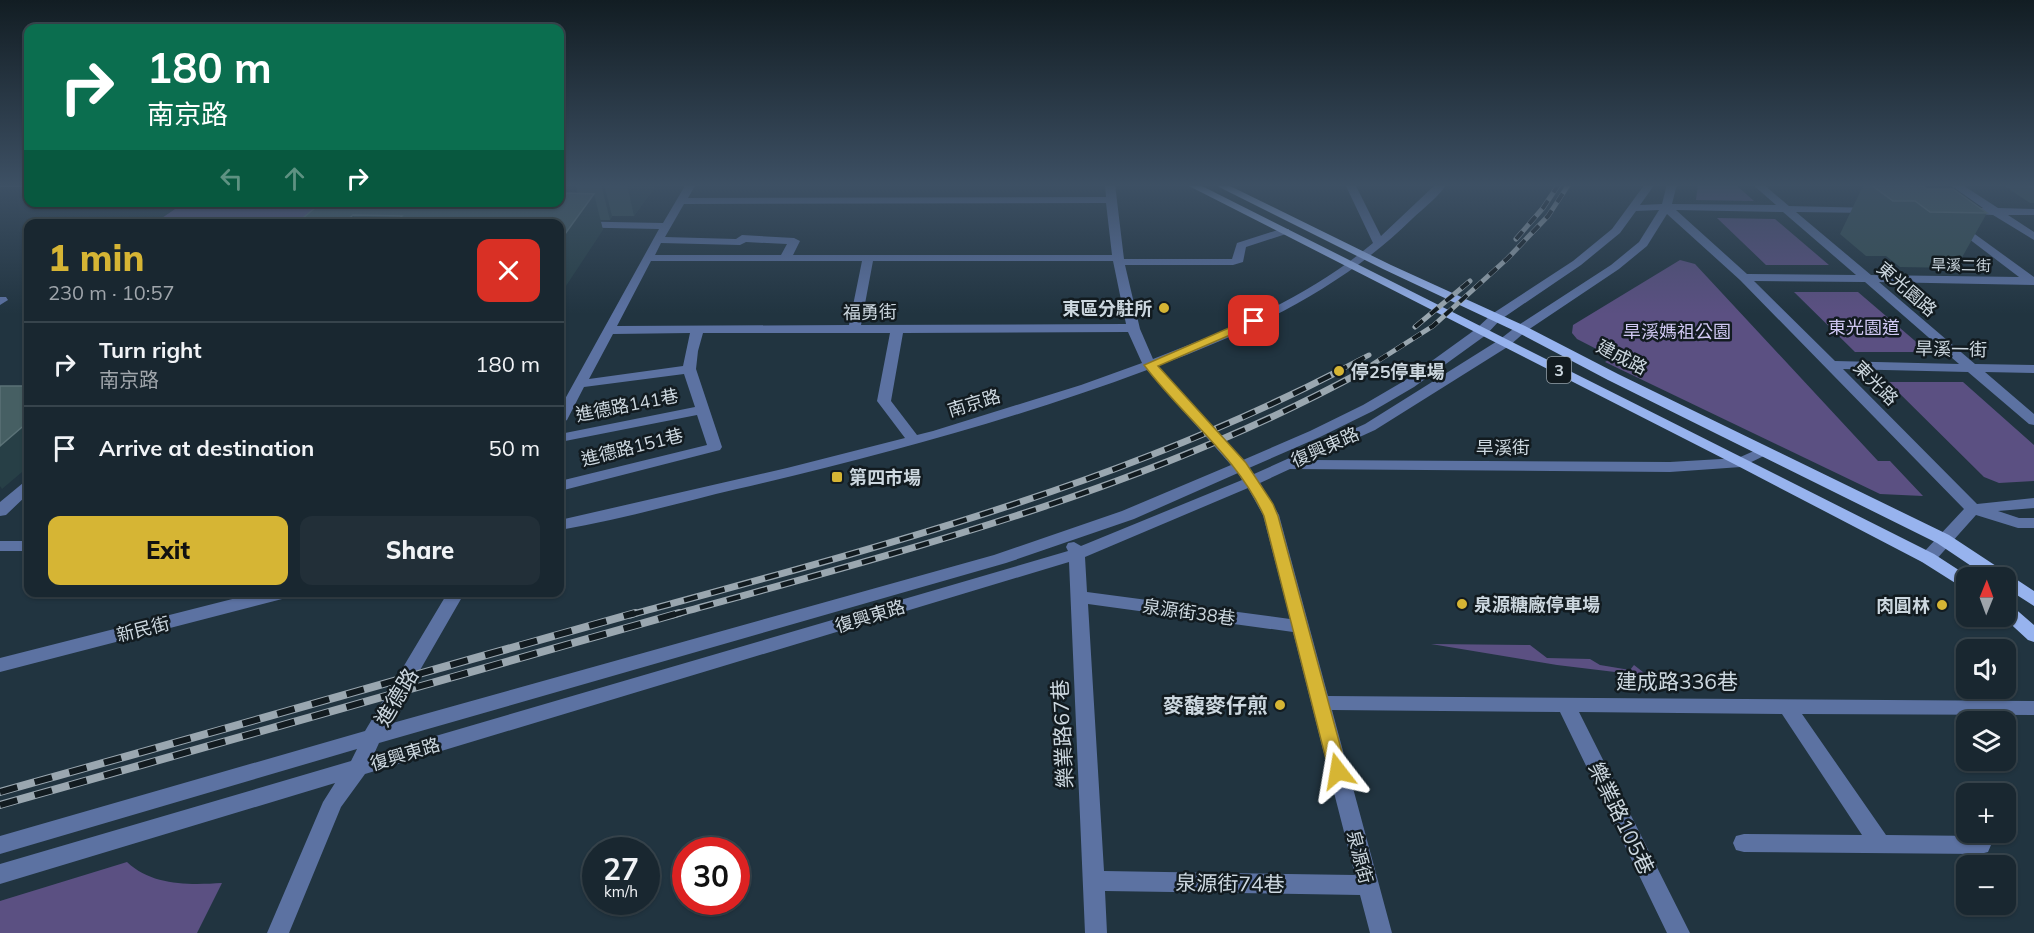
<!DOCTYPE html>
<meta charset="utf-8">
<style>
:root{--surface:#192730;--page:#222f38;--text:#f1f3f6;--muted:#9fa5ab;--line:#37444c;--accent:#d6b534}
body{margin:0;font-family:Mulish,"Noto Sans TC",sans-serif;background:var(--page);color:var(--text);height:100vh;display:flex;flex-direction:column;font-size:22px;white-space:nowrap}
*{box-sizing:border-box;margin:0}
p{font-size:20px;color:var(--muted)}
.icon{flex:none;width:33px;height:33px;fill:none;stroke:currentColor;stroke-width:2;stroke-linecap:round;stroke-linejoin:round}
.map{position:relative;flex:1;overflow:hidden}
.sheet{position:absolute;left:24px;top:219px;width:540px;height:378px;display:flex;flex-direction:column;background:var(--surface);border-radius:12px;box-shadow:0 2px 4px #0004,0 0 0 2px var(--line)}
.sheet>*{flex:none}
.top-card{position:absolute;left:24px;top:24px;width:540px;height:183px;border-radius:12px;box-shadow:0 2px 4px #0004,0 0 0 2px var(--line);background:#0b6e4f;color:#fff;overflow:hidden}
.needle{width:39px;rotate:1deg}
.controls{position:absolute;left:1956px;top:567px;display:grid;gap:12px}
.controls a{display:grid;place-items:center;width:60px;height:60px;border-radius:12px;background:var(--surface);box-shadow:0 2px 4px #0004,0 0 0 2px var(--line);font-size:30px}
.speed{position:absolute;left:582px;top:837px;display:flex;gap:12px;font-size:30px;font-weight:700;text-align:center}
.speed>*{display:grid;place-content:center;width:78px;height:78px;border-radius:50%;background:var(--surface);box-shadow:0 2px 4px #0004,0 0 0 2px var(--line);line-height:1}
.speed small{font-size:15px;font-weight:400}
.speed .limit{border:9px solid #d22;background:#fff;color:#111}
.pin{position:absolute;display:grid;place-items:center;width:51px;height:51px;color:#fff;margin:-26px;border-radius:12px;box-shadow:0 3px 9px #0006}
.me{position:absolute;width:66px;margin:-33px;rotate:346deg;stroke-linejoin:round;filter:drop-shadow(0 0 4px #0008)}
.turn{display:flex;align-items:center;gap:21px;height:126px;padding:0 24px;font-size:27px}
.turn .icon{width:78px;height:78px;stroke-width:2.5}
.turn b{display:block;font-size:42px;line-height:51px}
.lanes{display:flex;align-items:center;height:57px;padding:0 24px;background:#0003;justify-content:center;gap:30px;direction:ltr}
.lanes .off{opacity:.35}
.round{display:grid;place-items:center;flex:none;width:63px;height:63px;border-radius:12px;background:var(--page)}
.head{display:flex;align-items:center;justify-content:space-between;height:102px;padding:0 24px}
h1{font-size:36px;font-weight:800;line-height:45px;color:var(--accent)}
.action{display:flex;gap:12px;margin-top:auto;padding:12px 24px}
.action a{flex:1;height:69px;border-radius:12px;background:var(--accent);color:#111;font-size:24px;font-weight:800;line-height:69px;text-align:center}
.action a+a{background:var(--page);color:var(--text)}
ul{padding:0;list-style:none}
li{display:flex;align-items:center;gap:18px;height:84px;padding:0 24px;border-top:2px solid var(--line)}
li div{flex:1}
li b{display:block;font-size:22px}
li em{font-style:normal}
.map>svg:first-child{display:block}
</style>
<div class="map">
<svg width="2034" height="933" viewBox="0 0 2034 933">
<rect width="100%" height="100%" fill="#213440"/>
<!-- green -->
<path fill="#5b5082" d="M1698 184H1735L1754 201 1696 200Z
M184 203H344L320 223 153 224Z
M1717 218 1775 219 1829 265H1766Z
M1680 260 1695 264 1878 461H1890L1923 496 1880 494 1605 362 1612 357 1577 339 1572 333 1573 325Z
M1794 292H1858L1928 352H1855Z
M1888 382H1963L2034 445V481L1999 483 1984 477Z
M1431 644 1530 645 1547 658 1590 659 1600 665 1630 670 1634 665 1648 676 1557 665Z
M127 862C152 886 190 885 222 883L197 933H0V901Z"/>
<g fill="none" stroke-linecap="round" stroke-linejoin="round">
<!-- minor -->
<path fill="#5c72a2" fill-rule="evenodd" d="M0 184H28V187H0Z
M686 184H696L688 198 1106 197 1105 184H1115L1124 259H1232L1237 243 1281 229H1289V233L1246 247 1243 262 1233 265H1125L1140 329 1153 359C1231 329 1309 297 1373 243L1345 184H1355L1381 236 1436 184H1447C1438 197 1424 208 1412 219 1341 289 1251 331 1158 366L1243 460 1310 431 1363 405 1404 381 1476 329 1492 314 1573 261 1612 229 1645 184H1655L1640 205 1662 204 1667 184H1677L1672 204 1776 205 1752 184H1763L1789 206 1875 208V212L1871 213 1796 212 1871 275 2019 277 1952 226 1953 224H1961L2034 277V285L1879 282 1975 364 2034 365V373L1985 372 2034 414V425L2029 424 1968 372 1843 369 1977 504 2034 498V508L1998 511 2019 518H2034V528H2018L1976 515 1934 562H1922L1920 558 1922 554 1964 509 1740 280 1667 214 1647 246 1619 269 1525 332 1509 346 1375 430 1309 460 1670 462 1738 458 1763 447 1770 451 1768 454 1741 467 1670 472 1290 469 1260 483 1279 515 1328 696 2034 701V715L1802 714 1886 835 1980 836 1988 838 1991 845 1988 852 1980 854 1744 852 1736 850 1733 843 1736 836 1744 834 1862 835 1782 714 1579 712 1690 933H1667L1560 712 1332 710 1392 933H1370L1360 895 1105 891 1107 933H1085L1069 562 365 774 341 807 289 933H267L323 802 335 783 0 884V864L351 761 357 749 0 854V836L365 731 448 592H465L389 724 994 555 1122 511 1231 465 1147 370C1013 420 876 457 737 489 678 503 619 520 560 530V520L787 468 905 438 877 401 890 333H703L698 351 696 369 722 447 720 450 560 491V481L707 445 697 415 560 442V434L695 407 684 374 584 387 567 420 560 424V408L659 229 560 227V224H555L560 221 663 223ZM1106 203 1112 255H793L800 241 794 238 742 235 736 239 665 237 684 204ZM1659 210 1639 242 1611 265 1517 326 1499 340 1365 424 1254 474 1249 468 1320 437 1373 411 1414 387 1486 335 1500 320 1581 265 1620 233 1636 211ZM1676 210 1783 212 1856 275 1747 274ZM746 242 787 244 781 255H655L661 243 740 245ZM651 261H862L849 325 617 326ZM873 261H1113L1126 324 861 325ZM1754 281 1865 282 1959 364 1835 361ZM1128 332 1142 363 1081 385 933 431 917 435 891 401 903 333ZM690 333 683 366 589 379 613 334ZM1238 473 1242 480 1081 546 1074 542 1068 543 1066 547 1068 551 374 754 379 743 1006 563 1134 519ZM1248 488 1263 515 1290 619 1087 592 1085 557ZM1088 604 1293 632 1355 875 1104 871Z
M1949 184H1961L1998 208 2034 209V215H2008L2034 232V240L1993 215 1960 213 1959 211 1964 208H1983Z
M0 297H6L8 300 0 305Z
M28 481V494L6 515 0 516V502L23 483Z
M0 541H28V551H0Z
M260 592H294L292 596 286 598 0 672V658Z"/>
<!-- major -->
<path fill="#97b3ee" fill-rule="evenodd" d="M1185 184H1198L1934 554 1971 578H1966V588L1960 586 1922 562 1736 465Z
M1213 184H1226L1391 265 1525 326 1618 374 1949 535 2034 591V606L2006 588V578H1989L1937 543 1608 380 1517 332 1383 269Z
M2006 604 2012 606 2034 625V642L2028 640 2002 616H2006Z"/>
<!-- rail-far2 casing -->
<g stroke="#9aa7b0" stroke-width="5">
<path id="rail-far2" d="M1516 239 1543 208 1559 184
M1415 327 1470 281
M1338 371 1369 355
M1362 371 1433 326 1508 258 1548 216 1569 184"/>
</g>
<!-- rail-far1 casing -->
<g stroke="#9aa7b0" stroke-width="7">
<path id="rail-far1" d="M630 615C872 549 1117 486 1341 370
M673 615C908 550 1150 488 1365 370"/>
</g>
<!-- rail casing -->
<g stroke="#9aa7b0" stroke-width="8">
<path id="rail" d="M0 792 635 613
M0 805 679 613"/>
</g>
<!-- rail-far2 -->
<use href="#rail-far2" stroke="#121b20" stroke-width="4" stroke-dasharray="10" stroke-linecap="butt"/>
<!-- rail-far1 -->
<use href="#rail-far1" stroke="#121b20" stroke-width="4.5" stroke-dasharray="14" stroke-linecap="butt"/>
<!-- rail -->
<use href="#rail" stroke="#121b20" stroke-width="6" stroke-dasharray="18" stroke-linecap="butt"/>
</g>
<!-- wall -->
<path fill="#365054" d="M575 184H653L654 188 634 216H612L610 220H600L603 230 560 224H296L322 202 559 203 578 194Z
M1864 184H1919L1927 189 1987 213 1956 268 1900 267 1886 256H1866L1840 234Z
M2004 184H2034V203H2030L2003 185Z"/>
<!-- shaded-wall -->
<path fill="#273f46" d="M601 184H604L612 216 610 220Z
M627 184H653L654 188 634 216Z
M594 194 603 230 560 295V241Z
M353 215 357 224H343Z
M28 422V467L2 489 0 486V446Z"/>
<!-- building -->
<path fill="#465f63" stroke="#5b7277" stroke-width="1.5" d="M1870 184H1919L1927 189H1953L1987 213 1930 212 1915 201H1893Z
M2027 184H2034V189Z
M567 193 594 194 560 241V224H394L402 216 353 215 343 224H296L322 202 559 203Z
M0 386H28V422L0 446Z"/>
<!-- sky -->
<linearGradient id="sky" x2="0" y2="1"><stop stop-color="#121d23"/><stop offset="0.59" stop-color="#3d5064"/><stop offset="1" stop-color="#3d5064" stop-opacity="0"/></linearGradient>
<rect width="2034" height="314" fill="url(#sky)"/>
<!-- route -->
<path fill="#d6b534" stroke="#8b7622" stroke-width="1.5" d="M1254 317 1258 318V323L1158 366 1246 463 1273 504 1278 516 1347 771 1344 777 1338 779 1331 777 1329 771 1264 516C1237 456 1182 416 1144 365Z"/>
<!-- markers -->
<g fill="#d6b534" stroke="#121b20" stroke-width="2">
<circle cx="1164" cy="308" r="6"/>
<circle cx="1339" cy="371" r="6"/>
<rect x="831" y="471" width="12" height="12" rx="3"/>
<circle cx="1462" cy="604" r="6"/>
<circle cx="1942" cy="605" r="6"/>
<circle cx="1280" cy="705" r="6"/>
</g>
<g text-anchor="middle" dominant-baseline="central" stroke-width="5" stroke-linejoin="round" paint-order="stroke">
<!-- far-street labels -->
<g font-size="15" fill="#ccd7df" stroke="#121b20">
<text transform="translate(1961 265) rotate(1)">旱溪二街</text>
</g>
<!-- shield labels -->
<rect fill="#121b20" stroke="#949fa6" stroke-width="1.5" x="1547" y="357" width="24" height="26" rx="4.5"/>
<g font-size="16" font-weight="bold" fill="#ccd7df">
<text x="1559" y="370">3</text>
</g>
<!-- street labels -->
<g font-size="18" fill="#ccd7df" stroke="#121b20">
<text transform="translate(1907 289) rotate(41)">東光園路</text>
<text transform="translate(870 312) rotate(-1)">福勇街</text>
<text transform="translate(1951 349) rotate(1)">旱溪一街</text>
<text transform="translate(1622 357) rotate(27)">建成路</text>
<text transform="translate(1876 383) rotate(45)">東光路</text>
<text transform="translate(974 403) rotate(-17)">南京路</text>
<text transform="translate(627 405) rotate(-11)">進德路141巷</text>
<text transform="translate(632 447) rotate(-14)">進德路151巷</text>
<text transform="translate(1325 447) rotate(-24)">復興東路</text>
<text x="1503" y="447">旱溪街</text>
<text transform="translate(1189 612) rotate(8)">泉源街38巷</text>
<text transform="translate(870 616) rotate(-17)">復興東路</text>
<text transform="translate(143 629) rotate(-14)">新民街</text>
<text transform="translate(405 754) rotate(-17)">復興東路</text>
<text transform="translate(1360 857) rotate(75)">泉源街</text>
</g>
<!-- poi labels -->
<g font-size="18" font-weight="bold" fill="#ccd7df" stroke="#121b20" text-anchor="start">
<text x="1152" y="308" text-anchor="end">東區分駐所</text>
<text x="1351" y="371">停25停車場</text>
<text x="849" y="477">第四市場</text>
<text x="1474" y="604">泉源糖廠停車場</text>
<text x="1930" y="605" text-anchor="end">肉圓林</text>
</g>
<!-- park labels -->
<g font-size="18" fill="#d1c9f4" stroke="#121b20">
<text x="1864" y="327">東光園道</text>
<text x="1677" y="331">旱溪媽祖公園</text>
</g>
<!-- near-street labels -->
<g font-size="21" fill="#ccd7df" stroke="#121b20">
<text x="1677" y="681">建成路336巷</text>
<text transform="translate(396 697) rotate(-59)">進德路</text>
<text transform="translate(1062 734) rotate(-93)">樂業路67巷</text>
<text transform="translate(1622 818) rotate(64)">樂業路105巷</text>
<text transform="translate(1230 883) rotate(1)">泉源街74巷</text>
</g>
<!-- near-poi labels -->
<g font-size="21" font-weight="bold" fill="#ccd7df" stroke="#121b20" text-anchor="end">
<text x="1268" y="705">麥馥麥仔煎</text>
</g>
</g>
</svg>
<div class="controls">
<a><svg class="needle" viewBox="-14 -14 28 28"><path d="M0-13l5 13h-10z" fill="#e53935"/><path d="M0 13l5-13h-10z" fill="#9fa5ab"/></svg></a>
<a><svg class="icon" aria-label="sound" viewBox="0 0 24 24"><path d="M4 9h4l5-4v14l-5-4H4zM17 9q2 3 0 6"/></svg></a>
<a><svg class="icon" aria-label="layers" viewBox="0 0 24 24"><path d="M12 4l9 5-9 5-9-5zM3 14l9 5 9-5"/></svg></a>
<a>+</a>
<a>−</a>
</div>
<div class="speed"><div>27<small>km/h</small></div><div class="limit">30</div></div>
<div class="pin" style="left:1254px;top:321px;background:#d93025"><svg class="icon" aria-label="arrive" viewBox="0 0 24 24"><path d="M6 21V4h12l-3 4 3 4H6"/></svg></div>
<svg class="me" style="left:1338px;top:771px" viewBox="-20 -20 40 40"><path d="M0-17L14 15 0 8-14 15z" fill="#d6b534" stroke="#fff" stroke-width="4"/></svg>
<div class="top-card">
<div class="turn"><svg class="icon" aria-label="right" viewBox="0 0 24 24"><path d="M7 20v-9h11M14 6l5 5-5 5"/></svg><div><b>180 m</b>南京路</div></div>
<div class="lanes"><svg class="icon off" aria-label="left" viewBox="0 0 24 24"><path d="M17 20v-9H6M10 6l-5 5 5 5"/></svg><svg class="icon off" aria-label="ahead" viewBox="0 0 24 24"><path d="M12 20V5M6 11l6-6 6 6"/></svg><svg class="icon" aria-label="right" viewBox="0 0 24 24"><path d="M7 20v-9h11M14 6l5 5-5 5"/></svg></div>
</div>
<section class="sheet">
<div class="head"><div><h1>1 min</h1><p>230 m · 10:57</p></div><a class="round" style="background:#d93025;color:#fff"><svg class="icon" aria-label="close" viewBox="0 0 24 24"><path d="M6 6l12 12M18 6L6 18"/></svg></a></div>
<ul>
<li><svg class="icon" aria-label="right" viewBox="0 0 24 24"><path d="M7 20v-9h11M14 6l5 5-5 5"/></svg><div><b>Turn right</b><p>南京路</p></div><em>180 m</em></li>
<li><svg class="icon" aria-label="arrive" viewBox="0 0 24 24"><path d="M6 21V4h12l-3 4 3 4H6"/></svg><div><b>Arrive at destination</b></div><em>50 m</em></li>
</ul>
<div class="action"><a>Exit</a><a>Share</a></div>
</section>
</div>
